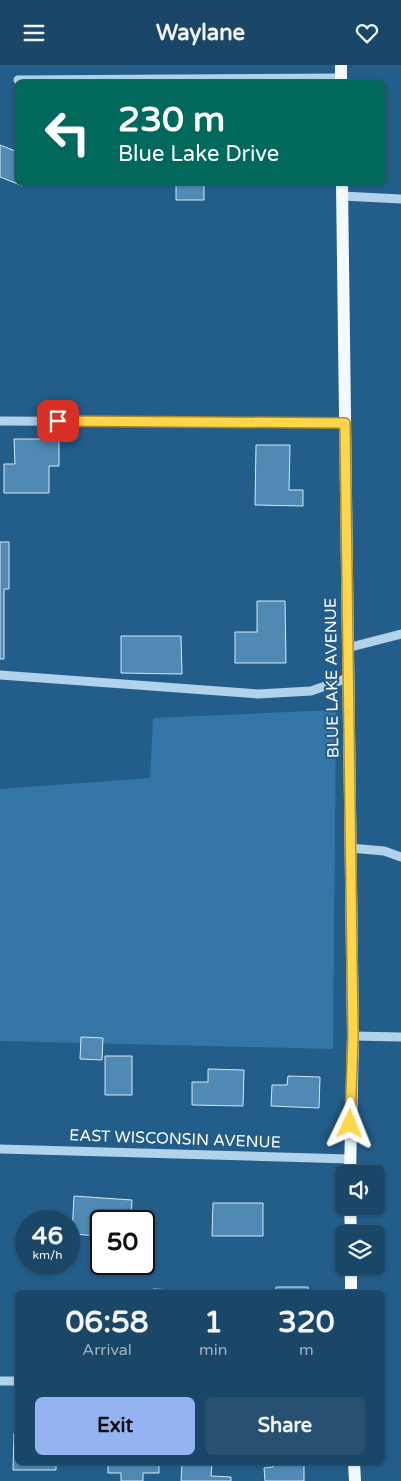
<!DOCTYPE html>
<style>
:root{--surface:#1a4668;--page:#275071;--text:#f1f3f6;--muted:#9fb1c0;--line:#385e7c;--accent:#95b2f1}
body{margin:0;font-family:"Varela Round",sans-serif;background:var(--page);color:var(--text);height:100vh;display:flex;flex-direction:column;font-size:19px;white-space:nowrap}
*{box-sizing:border-box;margin:0}
p{font-size:16px;color:var(--muted)}
.icon{flex:none;width:28px;height:28px;fill:none;stroke:currentColor;stroke-width:2;stroke-linecap:round;stroke-linejoin:round}
.map{position:relative;flex:1;overflow:hidden}
.details{position:absolute;left:15px;top:1225px;width:370px;height:175px;display:flex;flex-direction:column;background:var(--surface);border-radius:8px;box-shadow:0 1px 4px #0004,0 0 0 1px var(--line)}
.details>*{flex:none}
.banner{position:absolute;left:15px;top:15px;width:371px;height:105px;border-radius:8px;box-shadow:0 1px 4px #0004,0 0 0 1px var(--line);background:#00695c;color:#fff;overflow:hidden}
.controls{position:absolute;left:335px;top:1100px;display:grid;gap:10px}
.controls a{display:grid;place-items:center;width:50px;height:50px;border-radius:8px;background:var(--surface);box-shadow:0 1px 4px #0004,0 0 0 1px var(--line);font-size:25px}
.speed{position:absolute;left:15px;top:1145px;display:flex;gap:10px;font-size:25px;font-weight:700;text-align:center}
.speed>*{display:grid;place-content:center;width:65px;height:65px;border-radius:50%;background:var(--surface);box-shadow:0 1px 4px #0004,0 0 0 1px var(--line);line-height:1}
.speed small{font-size:12px;font-weight:400}
.speed .limit{border:2px solid #111;border-radius:8px;background:#fff;color:#111}
.pin{position:absolute;display:grid;place-items:center;width:42px;height:42px;color:#fff;margin:-21px;border-radius:10px;box-shadow:0 2px 8px #0006}
.me{position:absolute;width:55px;margin:-28px;rotate:2deg;stroke-linejoin:round;filter:drop-shadow(0 0 4px #0008)}
.turn{display:flex;align-items:center;gap:18px;height:105px;padding:0 20px;font-size:22px}
.turn .icon{width:65px;height:65px;stroke-width:2.5}
.turn b{display:block;font-size:35px;line-height:42px}
.eta{display:flex;justify-content:space-evenly;align-items:center;height:85px;text-align:center}
.eta b{font-size:30px;font-weight:700;line-height:35px}
.button{display:flex;gap:10px;margin-top:auto;padding:10px 20px}
.button a{flex:1;height:58px;border-radius:8px;background:var(--accent);color:#111;font-size:20px;font-weight:700;line-height:58px;text-align:center}
.button a+a{background:var(--page);color:var(--text)}
header{display:flex;justify-content:space-between;align-items:center;height:65px;padding:0 20px;background:var(--surface);font-size:22px;font-weight:700}
.map>svg:first-child{display:block}
</style>
<header><svg class="icon" aria-label="menu" viewBox="0 0 24 24"><path d="M4 6h16M4 12h16M4 18h16"/></svg>Waylane<svg class="icon" aria-label="heart" viewBox="0 0 24 24"><path d="M12 20l-8-8c-3-5 5-10 8-4 3-6 11-1 8 4z"/></svg></header>
<div class="map">
<svg width="401" height="1416" viewBox="0 0 401 1416">
<rect width="100%" height="100%" fill="#235d8a"/>
<!-- green -->
<path fill="#3476a5" d="M336 645 333 984 0 976V724L150 713 153 653Z"/>
<!-- building -->
<path fill="#5089b3" stroke="#d5e9f8" d="M0 80 18 87V118H25L23 121 0 112Z
M176 118H204V135H176Z
M14 374H59V401H49V428H4V399H15Z
M256 380H290L289 425H303V441L255 440Z
M0 477H9V524H4V594H0Z
M257 536H285L286 598H235V567H257Z
M121 571H181L182 609 121 608Z
M81 972 103 973 102 995 80 994Z
M105 991H132V1030H105Z
M208 1004 244 1005 243 1041 192 1040V1017H208Z
M288 1011 320 1012 319 1043 271 1041 272 1020H287Z
M74 1131 132 1135 131 1156H101L100 1171 72 1169Z
M213 1138H263V1171H212Z
M276 1222H308V1228H276Z
M153 1224 175 1225V1228H153Z
M14 1368H18V1398H56V1405H13Z
M108 1398H159V1408H143V1416H121V1408H108Z
M182 1398H212L211 1411 231 1412V1416H181Z
M272 1398H304V1416H265L264 1403 273 1402Z"/>
<g fill="none" stroke-linecap="round" stroke-linejoin="round">
<!-- minor -->
<path stroke="#b0d2ea" stroke-width="9" d="M18 15 341 13
M342 131 401 134
M0 356 345 358
M347 583 401 569
M0 610 258 629 311 626 348 613
M350 783 384 786 401 792
M353 971 401 972
M0 1084 349 1094
M0 1316H18"/>
<!-- major -->
<path stroke="#f4f9fe" stroke-width="12" d="M341 18V0
M342 118 353 971 350 1109
M350 1141 351 1169
M351 1201V1228
M354 1398 355 1416"/>
</g>
<g fill="none" stroke-linecap="round" stroke-linejoin="round">
<!-- route casing -->
<g stroke="#a68a30" stroke-width="12">
<path id="route" d="M58 356 345 358 353 971 350 1059"/>
</g>
<!-- route -->
<use href="#route" stroke="#ffd54a" stroke-width="9"/>
</g>
<g text-anchor="middle" dominant-baseline="central" stroke-width="4.5" stroke-linejoin="round" paint-order="stroke">
<!-- street labels -->
<g font-size="16" fill="#fff" stroke="#235d8a">
<text transform="translate(332 613) rotate(-91)">BLUE LAKE AVENUE</text>
<text transform="translate(175 1074) rotate(2)">EAST WISCONSIN AVENUE</text>
</g>
</g>
</svg>
<div class="controls">
<a><svg class="icon" aria-label="sound" viewBox="0 0 24 24"><path d="M4 9h4l5-4v14l-5-4H4zM17 9q2 3 0 6"/></svg></a>
<a><svg class="icon" aria-label="layers" viewBox="0 0 24 24"><path d="M12 4l9 5-9 5-9-5zM3 14l9 5 9-5"/></svg></a>
</div>
<div class="speed"><div>46<small>km/h</small></div><div class="limit">50</div></div>
<div class="pin" style="left:58px;top:356px;background:#d93025"><svg class="icon" aria-label="arrive" viewBox="0 0 24 24"><path d="M6 21V4h12l-3 4 3 4H6"/></svg></div>
<svg class="me" style="left:350px;top:1059px" viewBox="-20 -20 40 40"><path d="M0-17L14 15 0 8-14 15z" fill="#ffd54a" stroke="#fff" stroke-width="4"/></svg>
<div class="banner">
<div class="turn"><svg class="icon" aria-label="left" viewBox="0 0 24 24"><path d="M17 20v-9H6M10 6l-5 5 5 5"/></svg><div><b>230 m</b>Blue Lake Drive</div></div>
</div>
<section class="details">
<div class="eta">
<div><b>06:58</b><p>Arrival</p></div>
<div><b>1</b><p>min</p></div>
<div><b>320</b><p>m</p></div>
</div>
<div class="button"><a>Exit</a><a>Share</a></div>
</section>
</div>
